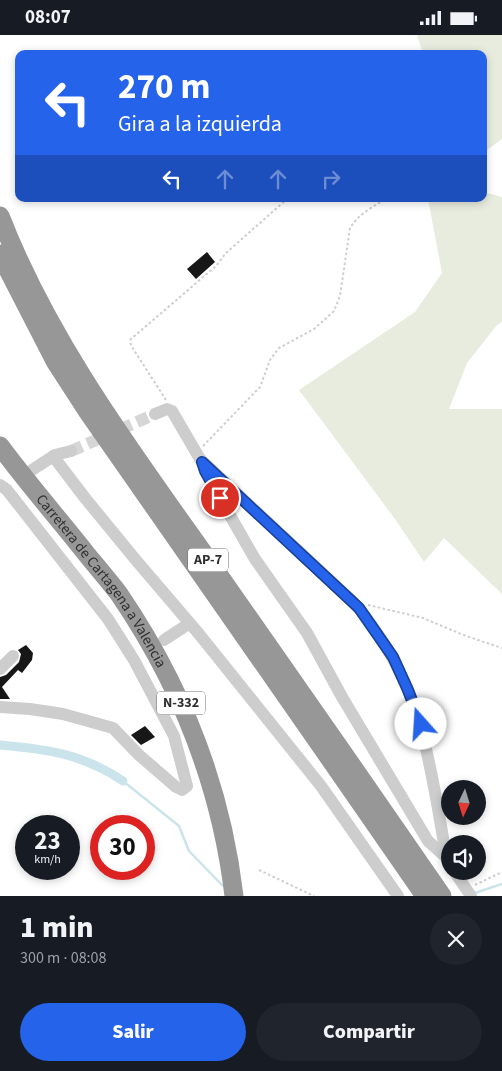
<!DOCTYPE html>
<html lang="es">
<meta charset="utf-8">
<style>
:root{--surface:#171b24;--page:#20242c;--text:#f1f3f6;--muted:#9ea1a6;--accent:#2563eb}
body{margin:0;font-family:"Source Sans 3",sans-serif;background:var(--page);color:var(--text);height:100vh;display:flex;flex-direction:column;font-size:19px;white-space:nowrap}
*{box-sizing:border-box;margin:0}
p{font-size:16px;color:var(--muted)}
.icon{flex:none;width:28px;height:28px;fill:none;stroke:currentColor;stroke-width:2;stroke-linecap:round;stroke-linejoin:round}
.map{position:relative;height:861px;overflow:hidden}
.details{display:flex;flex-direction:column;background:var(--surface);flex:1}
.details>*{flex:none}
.hud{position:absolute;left:15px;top:15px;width:472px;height:152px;border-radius:10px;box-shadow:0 2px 8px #0003;background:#2563eb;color:#fff;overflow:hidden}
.needle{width:32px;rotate:184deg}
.tools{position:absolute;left:441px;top:745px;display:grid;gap:10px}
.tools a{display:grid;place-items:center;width:45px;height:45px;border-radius:50%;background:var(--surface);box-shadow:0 2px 8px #0003;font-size:25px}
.speed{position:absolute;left:15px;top:780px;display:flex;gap:10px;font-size:25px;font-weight:700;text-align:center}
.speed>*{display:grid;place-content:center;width:65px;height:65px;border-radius:50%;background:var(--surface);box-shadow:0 2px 8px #0003;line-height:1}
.speed small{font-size:12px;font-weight:400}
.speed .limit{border:8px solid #d22;background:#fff;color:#111}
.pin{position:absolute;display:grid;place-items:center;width:42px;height:42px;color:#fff;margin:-21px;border:2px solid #fff;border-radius:50%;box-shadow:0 1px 5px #0007}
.me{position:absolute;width:55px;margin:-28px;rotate:341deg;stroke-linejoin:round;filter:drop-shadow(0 0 4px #0008)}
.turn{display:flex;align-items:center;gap:18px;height:105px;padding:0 20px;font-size:22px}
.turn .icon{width:65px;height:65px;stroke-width:2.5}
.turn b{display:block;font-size:35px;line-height:42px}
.lanes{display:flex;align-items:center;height:48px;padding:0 20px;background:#0003;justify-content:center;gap:25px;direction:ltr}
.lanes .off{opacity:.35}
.round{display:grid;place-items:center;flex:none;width:52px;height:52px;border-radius:26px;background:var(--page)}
.headline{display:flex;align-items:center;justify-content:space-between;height:85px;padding:0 20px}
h1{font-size:30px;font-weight:800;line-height:38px}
.button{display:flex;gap:10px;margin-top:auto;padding:10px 20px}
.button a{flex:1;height:58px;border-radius:30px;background:var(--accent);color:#fff;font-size:20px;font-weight:800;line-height:58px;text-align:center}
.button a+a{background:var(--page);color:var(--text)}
.status{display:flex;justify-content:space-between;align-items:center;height:35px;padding:0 25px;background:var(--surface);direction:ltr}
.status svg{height:14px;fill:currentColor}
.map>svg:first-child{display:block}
</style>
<div class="status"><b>08:07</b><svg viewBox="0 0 49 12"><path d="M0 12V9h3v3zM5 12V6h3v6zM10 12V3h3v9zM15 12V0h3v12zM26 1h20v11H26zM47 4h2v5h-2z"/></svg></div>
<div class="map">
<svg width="502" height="861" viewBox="0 0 502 861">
<rect width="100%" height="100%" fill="#fff"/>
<!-- green -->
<path fill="#e8ecde" d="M417 0H502V104L484 117V19H423Z
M484 157 502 162V287L497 290 467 328 449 374H502V559L444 503 424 527 395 484 299 355 415 277 442 238 428 164H484Z"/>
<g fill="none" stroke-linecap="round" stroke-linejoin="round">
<!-- stream -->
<path stroke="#cbe4eb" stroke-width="2.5" d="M123 746 179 791 189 816 223 851
M475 858 502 849"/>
<!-- canal -->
<path stroke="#cbe4eb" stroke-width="9" d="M0 710C47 714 83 719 123 746"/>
</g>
<!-- building -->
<path fill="#171717" d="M207 217 215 227 196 244 187 234Z
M26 610 33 618 32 625 22 638 18 635 2 652 10 664H0V642L6 640 19 627 21 619 18 615Z
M145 691 155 702 141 710 131 700Z"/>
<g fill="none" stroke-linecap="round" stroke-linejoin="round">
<!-- minor-tunnel -->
<path stroke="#d6d6d6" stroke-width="12" stroke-dasharray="12 6" stroke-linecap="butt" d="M71 416 155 379"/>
<!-- path -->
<path stroke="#cdcdcd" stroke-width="2" stroke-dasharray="2.5 2.5" stroke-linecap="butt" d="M166 365 132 312 130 307 131 304 216 231 226 218 287 164
M203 411 260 352 270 325 279 313 314 294 334 276 340 261 350 193C358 180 373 171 386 164
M368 570 423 583 466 601 502 613
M259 835 314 861
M475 850 502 837"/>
<!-- minor -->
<path stroke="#cdcdcd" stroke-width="12" d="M155 379 167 374 172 376 200 424 353 567C362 577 370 587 377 598 425 667 431 739 446 819L450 830
M53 421 85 463 135 524 199 599 321 751 398 861
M204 432 212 449 255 524 307 598 342 662 428 806 447 823
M32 435 55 420 71 416
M0 450 7 455 108 584 134 625 174 701 187 751 182 755 176 752 139 720 113 693 63 679 30 674 0 672
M164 605 190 588
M0 634 13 621
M454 836 471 861"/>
<!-- highway -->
<g stroke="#979797" stroke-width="19">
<path d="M0 181C49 307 131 416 209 526 287 637 365 749 442 861"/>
<path d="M0 219 55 326 88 377 321 711 425 861"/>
<path id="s1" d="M0 411C28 449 59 484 88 521 98 533 109 546 119 559 181 650 221 751 234 861"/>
</g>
</g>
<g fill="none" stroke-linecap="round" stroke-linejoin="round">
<!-- route casing -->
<g stroke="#184099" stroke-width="12">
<path id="route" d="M220 463 205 436 202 427 359 573 393 622 408 655 421 689"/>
</g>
<!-- route -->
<use href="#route" stroke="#2563eb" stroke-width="9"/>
</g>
<g text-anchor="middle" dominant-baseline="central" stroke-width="5" stroke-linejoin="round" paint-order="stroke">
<!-- shield labels -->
<g fill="#fff" stroke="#6e6e6e" stroke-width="1">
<rect x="188" y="513.5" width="40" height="23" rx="4"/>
<rect x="157" y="656.5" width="48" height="23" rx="4"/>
</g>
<g font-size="14" font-weight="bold" fill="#303030">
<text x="208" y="525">AP-7</text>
<text x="181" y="668">N-332</text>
</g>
<!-- street labels -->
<g font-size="15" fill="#303030" stroke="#fff">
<text stroke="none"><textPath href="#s1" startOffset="169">Carretera de Cartagena a Valencia</textPath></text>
</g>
</g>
</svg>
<div class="tools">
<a><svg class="needle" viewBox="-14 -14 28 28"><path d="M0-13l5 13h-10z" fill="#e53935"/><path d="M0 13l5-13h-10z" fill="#9ea1a6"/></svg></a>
<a><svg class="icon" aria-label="sound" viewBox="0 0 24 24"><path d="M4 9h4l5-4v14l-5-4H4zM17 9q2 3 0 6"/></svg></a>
</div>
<div class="speed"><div>23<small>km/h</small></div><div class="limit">30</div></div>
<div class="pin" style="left:220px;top:463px;background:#d93025"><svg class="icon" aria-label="arrive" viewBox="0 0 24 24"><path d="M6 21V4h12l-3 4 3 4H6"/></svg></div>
<svg class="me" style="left:421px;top:689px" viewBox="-20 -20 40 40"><circle r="19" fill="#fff"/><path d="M0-13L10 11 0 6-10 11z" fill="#2563eb"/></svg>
<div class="hud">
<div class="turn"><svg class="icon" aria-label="left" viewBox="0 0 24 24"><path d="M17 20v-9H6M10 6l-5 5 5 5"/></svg><div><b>270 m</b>Gira a la izquierda</div></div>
<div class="lanes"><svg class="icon" aria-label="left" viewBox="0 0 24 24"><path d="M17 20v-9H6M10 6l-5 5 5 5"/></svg><svg class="icon off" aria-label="ahead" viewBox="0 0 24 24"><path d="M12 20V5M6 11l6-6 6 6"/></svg><svg class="icon off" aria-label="ahead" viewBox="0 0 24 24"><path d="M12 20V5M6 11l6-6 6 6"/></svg><svg class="icon off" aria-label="right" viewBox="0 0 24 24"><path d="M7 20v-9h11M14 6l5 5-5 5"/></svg></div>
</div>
</div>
<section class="details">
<div class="headline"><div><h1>1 min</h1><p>300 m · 08:08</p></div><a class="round"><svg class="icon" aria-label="close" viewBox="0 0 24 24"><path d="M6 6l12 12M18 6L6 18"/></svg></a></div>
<div class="button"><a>Salir</a><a>Compartir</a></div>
</section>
